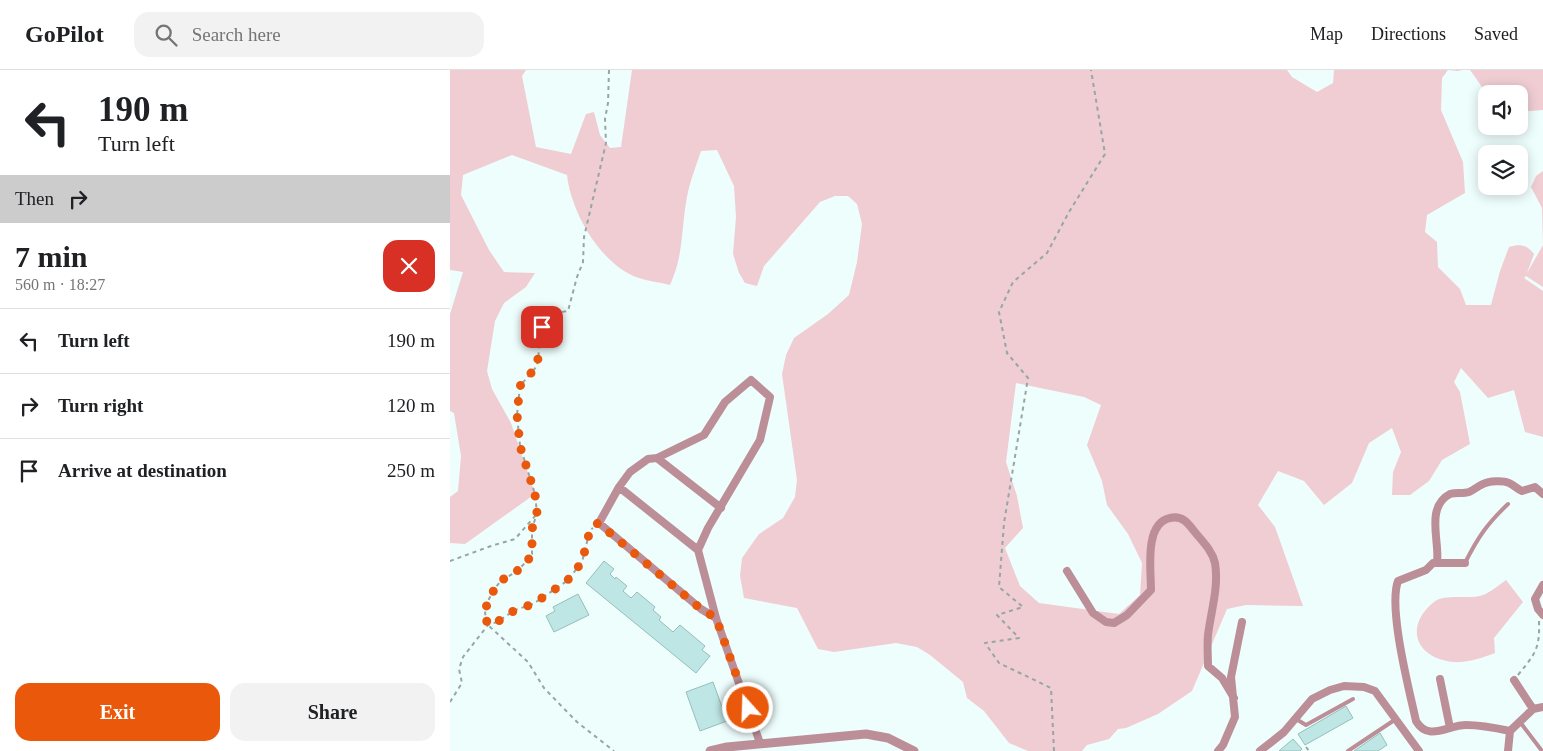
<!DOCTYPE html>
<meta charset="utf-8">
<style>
:root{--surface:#fff;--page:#f2f2f2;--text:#202124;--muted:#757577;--line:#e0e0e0;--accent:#ea580c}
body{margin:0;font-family:Georgia,serif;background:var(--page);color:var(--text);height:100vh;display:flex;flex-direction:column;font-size:19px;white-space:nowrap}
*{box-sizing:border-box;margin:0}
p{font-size:16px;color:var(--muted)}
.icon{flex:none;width:28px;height:28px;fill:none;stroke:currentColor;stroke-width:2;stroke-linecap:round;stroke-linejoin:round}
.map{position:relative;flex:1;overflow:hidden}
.side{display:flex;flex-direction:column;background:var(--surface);width:450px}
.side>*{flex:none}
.top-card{background:#fff;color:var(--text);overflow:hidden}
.controls{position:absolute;left:1028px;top:15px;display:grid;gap:10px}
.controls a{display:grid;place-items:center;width:50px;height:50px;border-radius:10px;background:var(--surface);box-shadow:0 2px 12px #0003;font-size:25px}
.pin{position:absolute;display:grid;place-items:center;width:42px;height:42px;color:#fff;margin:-21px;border-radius:10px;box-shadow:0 2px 8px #0006}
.me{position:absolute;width:55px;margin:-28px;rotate:340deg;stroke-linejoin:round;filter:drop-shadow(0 0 4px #0008)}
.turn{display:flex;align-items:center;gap:18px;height:105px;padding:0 15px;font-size:22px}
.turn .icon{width:65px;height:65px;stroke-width:2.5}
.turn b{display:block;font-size:35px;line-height:42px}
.then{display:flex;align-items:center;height:48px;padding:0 15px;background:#0003;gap:10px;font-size:19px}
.round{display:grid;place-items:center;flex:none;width:52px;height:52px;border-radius:15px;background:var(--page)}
.overview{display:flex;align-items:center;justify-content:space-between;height:85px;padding:0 15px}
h1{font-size:30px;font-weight:700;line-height:38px}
.primary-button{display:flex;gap:10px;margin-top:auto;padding:10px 15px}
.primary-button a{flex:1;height:58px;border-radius:15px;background:var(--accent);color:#fff;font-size:20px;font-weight:700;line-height:58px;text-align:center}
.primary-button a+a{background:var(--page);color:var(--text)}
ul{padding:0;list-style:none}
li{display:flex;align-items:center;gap:15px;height:65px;padding:0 15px;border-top:1px solid var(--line)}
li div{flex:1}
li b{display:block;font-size:19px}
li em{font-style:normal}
header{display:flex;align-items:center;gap:30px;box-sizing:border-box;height:70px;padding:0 25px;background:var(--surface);border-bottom:1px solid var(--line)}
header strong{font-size:24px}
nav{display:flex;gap:28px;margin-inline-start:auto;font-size:18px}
.search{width:350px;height:45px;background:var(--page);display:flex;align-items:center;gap:12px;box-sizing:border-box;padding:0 18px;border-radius:15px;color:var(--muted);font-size:19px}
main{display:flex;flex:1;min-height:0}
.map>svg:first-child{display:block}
</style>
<header>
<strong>GoPilot</strong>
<div class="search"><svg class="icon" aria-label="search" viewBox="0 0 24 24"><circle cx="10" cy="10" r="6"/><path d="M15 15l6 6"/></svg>Search here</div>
<nav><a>Map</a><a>Directions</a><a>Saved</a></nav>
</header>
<main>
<section class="side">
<div class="top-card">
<div class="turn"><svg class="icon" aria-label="left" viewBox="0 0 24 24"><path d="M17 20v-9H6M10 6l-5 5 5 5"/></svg><div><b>190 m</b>Turn left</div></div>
<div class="then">Then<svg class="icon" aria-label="right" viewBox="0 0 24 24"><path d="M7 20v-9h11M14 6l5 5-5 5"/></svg></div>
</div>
<div class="overview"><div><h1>7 min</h1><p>560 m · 18:27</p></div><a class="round" style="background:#d93025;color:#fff"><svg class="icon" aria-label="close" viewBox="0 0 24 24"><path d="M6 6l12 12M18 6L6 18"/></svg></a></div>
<ul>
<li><svg class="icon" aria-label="left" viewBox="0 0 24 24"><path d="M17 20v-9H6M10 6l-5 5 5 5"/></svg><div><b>Turn left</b></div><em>190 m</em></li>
<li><svg class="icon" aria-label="right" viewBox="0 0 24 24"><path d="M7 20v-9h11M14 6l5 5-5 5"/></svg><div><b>Turn right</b></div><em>120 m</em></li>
<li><svg class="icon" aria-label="arrive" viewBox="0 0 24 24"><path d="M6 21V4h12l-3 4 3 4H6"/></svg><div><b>Arrive at destination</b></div><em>250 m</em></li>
</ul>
<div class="primary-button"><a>Exit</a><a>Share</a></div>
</section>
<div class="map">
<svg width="1093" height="681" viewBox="0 0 1093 681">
<rect width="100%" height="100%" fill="#eefefd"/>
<!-- green -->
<path fill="#efcdd3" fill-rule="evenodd" d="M0 0H76L72 6 86 77 121 84 136 44 144 42 150 65 160 78 171 77 182 0H837L842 7 867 22 883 13 884 0H1012L1008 1 998 0 992 8 991 40 1013 92 1015 123 977 145 975 162 987 172 988 197 1010 219 1016 235H1041L1050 201 1059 177C1070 174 1076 174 1084 184L1077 203 1093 175 1092 138 1081 117 1086 106 1093 101V217L1076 206 1074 208 1093 221V367L1075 362 1064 320 1038 328 1011 298 1004 312 1010 322 1020 374 992 390 979 411 960 425H942L943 402 951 382 942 358 919 373 902 413 874 435 854 411 828 401 808 435 825 457 853 536 796 535 777 539 742 621 708 644 676 658 668 659 659 669 637 675 632 681H578L559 673 534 641 517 628 513 612 480 585 467 577 446 573 384 582 368 579 347 538 294 528 290 506 292 488 309 464 333 448 345 427 347 410 332 304 336 285 344 268 378 244 399 225 407 192 412 154 407 134 398 126H385L370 132 314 196 307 216 295 213 289 203 283 184 286 147 284 116 267 80 251 81C246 96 240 111 237 127 231 158 234 185 220 215 209 212 196 211 186 207 150 193 121 142 117 105L62 85 13 105 11 125 39 180 54 202 85 203 76 217 54 233 45 251 37 301 42 319 61 353 85 424 15 474 0 473V427L8 421 11 386 4 343 0 341V244L13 202 0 200ZM566 313 634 327 651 335 637 375 652 411 657 435 678 464 692 493 690 525 669 544 589 533 570 516 555 478 573 458 567 426 556 392Z
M1020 0H1093V40L1069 42V24H1037Z
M1056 510 1073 532 1044 568 1045 583C1032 588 1017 593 1003 592 965 588 954 556 984 532 994 523 1021 530 1033 525 1041 522 1049 515 1056 510Z"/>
<!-- building -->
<path fill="#bde6e4" stroke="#97bebc" d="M154 491 164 499 160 504 165 509 166 507 177 516 173 521 181 528 187 522 205 537 203 540 211 547 209 550 223 562 230 555 255 576 252 580 260 586 246 603 136 513Z
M128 524 139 545 104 562 96 546 105 541 103 537Z
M263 612 277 651 250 661 236 622Z
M896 636 903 648 855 675 848 664Z
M930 663 937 675 928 681H904Z
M843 669 852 679 850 681H829Z"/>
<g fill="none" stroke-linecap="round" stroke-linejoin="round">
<!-- path -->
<path stroke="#96a6a5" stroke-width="2" stroke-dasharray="4 4" stroke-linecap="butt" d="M159 0 158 33 155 49 156 73 134 167 133 192 127 207 118 241 105 243 92 257 87 296 70 316 67 345 70 376 85 424 87 443 82 459V484L78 490 66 502 52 510 44 519 39 529 35 543 38 555 78 592 94 618 127 652 164 681
M0 491 41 476 65 469 86 445
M1068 605C1085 584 1090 579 1089 551
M0 632 12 613 9 599 13 587 38 555 47 552 65 540 83 534 117 511 132 492 140 460 143 458
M856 677 859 681
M604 681 601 618 549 593 535 573 569 568 547 545 573 537 549 517 554 453 578 308 557 283 549 242 563 212 597 183 619 142 655 84 641 0"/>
<!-- service -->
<path stroke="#bc8f98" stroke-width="4" d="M1015 493C1028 467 1037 454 1058 434
M846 649 856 655 903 629
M1070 652 1092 681
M898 681 946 649"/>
<!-- minor -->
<path stroke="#bc8f98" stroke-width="8" d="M207 388 271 438
M169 417 248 480 266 548 310 673
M248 480 258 458 310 370 320 327 301 310 275 332 254 365 207 388 198 389 180 402 169 417 149 453 251 539 266 548
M987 492C990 472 975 437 1000 424 1006 422 1013 424 1019 422 1024 420 1028 416 1033 414 1039 411 1053 410 1059 413 1064 415 1067 419 1072 421L1085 417 1093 424
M1015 493H983L976 500 948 511C938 538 959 619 966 651 978 672 998 655 1016 655 1031 655 1046 658 1060 661
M617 501 643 543 656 552 664 553 677 545 701 520C701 501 694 453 720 448 732 445 738 453 744 461 752 471 762 480 765 493 769 517 761 541 758 565 757 575 758 586 758 596L772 608 784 628
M1093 515 1085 529 1088 539 1093 545
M990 609 1000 658
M1064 610 1083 639
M768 681 773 675 785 647 781 607 792 552
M810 681 834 662 862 629 880 620 894 616 914 617 925 621 969 681
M1058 681 1060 661 1083 639 1093 637"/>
<!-- tertiary -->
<path stroke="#bc8f98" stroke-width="9" d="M260 681 277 677 416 664 438 668 464 681"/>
</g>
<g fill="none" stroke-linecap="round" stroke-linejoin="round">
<!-- route -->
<path stroke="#ea580c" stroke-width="9" stroke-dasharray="0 16.2" d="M92 257 87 296 70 316 67 344 70 376 85 424 87 443 82 459V484L78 490 66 502 52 510 44 520 39 529 34 543 38 555 47 552 65 540 83 534 117 511 132 492 140 460 148 453 251 539 266 548 298 638"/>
</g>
</svg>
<div class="controls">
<a><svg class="icon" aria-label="sound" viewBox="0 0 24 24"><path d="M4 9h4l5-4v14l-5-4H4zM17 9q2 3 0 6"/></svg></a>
<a><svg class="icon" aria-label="layers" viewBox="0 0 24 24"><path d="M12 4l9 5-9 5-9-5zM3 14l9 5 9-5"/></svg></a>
</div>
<div class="pin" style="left:92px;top:257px;background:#d93025"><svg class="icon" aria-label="arrive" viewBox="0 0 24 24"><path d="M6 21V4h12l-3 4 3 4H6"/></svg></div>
<svg class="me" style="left:298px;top:638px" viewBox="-20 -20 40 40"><circle r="17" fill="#ea580c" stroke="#fff" stroke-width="3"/><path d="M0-11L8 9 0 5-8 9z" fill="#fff"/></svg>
</div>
</main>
